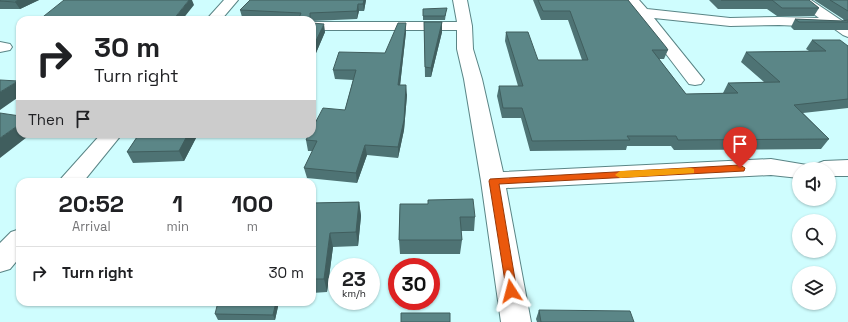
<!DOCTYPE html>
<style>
:root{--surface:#fff;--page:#f2f2f2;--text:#202124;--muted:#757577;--line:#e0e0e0}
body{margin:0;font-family:"Space Grotesk",sans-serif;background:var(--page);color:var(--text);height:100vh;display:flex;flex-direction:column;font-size:15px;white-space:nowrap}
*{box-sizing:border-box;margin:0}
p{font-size:13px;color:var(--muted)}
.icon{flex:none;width:22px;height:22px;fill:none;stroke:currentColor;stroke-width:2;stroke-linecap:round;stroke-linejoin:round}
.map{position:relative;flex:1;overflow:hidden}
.details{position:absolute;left:16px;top:178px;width:300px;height:128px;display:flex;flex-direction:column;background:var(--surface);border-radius:12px;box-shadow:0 1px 3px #0004}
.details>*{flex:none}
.hud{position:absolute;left:16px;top:16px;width:300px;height:122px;border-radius:12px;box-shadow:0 1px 3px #0004;background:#fff;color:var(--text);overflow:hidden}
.tools{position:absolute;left:792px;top:162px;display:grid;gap:8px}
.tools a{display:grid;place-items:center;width:44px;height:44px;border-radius:50%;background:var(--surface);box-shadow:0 1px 3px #0004;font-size:20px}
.speed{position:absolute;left:328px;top:258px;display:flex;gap:8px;font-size:20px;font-weight:700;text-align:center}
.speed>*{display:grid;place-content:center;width:52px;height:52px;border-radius:50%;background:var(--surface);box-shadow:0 1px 3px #0004;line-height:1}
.speed small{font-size:10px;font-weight:400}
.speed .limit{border:6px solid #d22;background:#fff;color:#111}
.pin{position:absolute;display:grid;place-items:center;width:34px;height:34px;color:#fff;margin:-41px -17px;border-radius:50% 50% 50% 0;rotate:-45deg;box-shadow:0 0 4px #0007}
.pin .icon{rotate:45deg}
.me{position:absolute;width:44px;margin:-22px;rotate:351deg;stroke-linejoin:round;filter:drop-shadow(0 0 3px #0008)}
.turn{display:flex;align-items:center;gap:14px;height:84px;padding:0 12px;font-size:18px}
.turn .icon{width:52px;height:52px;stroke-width:2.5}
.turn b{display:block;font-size:28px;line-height:34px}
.then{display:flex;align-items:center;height:38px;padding:0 12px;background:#0003;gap:8px;font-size:15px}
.eta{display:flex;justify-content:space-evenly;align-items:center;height:68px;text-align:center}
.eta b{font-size:24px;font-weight:700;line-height:28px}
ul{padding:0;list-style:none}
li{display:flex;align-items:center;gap:12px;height:52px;padding:0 12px;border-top:1px solid var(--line)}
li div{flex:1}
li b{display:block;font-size:15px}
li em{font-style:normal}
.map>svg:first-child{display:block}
</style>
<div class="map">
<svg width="848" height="322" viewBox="0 0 848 322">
<rect width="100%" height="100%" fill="#cffdfe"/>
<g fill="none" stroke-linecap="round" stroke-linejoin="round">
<!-- minor casing -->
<g stroke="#5a8586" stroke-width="2">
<path id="minor" d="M224 0H238L221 20H206Z
M453 0H467L472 26 473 49 482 79 503 172 771 159 807 165 810 169H799V178L771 175 506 188 531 322H501L481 181 464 79 457 49V30H312V22H457Z
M625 0H639L647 9 730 18 779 17 819 18 795 0H811L848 25V37L843 35 829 25 823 27 779 25 730 26 654 18 704 80 701 84 695 85 689 84Z
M0 42 10 44 12 47 10 50 0 52Z
M101 134H122L83 182H58Z
M848 160V176H829V169H813L816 164 824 161Z
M20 229V257L10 269 0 272V243L11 232Z"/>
</g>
<!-- minor -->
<use href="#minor" fill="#fff" fill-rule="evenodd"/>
</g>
<!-- wall -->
<path fill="#4e7374" d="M0 0H39L20 9H0Z
M250 0H366L364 11H359L357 19 312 21V20H295L242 17 240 10Z
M533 0H628L668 50 664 59H659L686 94 724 93H723L728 83 764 82 741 62 746 52 809 51 806 49 812 40 848 46V108L803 113 829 139 821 149 674 150 671 146H627L626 150 530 151 521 118H502L497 96 499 86H518L505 41 506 32 538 60H582L568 20H541Z
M709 0H809L819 8 814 16H777L767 9H718Z
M814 0H848V30H794L791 27 795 19 844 21 843 19Z
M423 9 446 13 445 20H423Z
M424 22H442V32L431 77H425Z
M312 23 325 32 316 53H312Z
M406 32 400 85 407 95 404 130 398 158 367 155 357 183 307 178 304 168 313 151H308L306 140 345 110 353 80 335 79 333 70 385 53Z
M139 134H194L196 138 184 161 133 163 127 152Z
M359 202 361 216 358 246 333 247 327 292 312 293V203Z
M400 204 475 217 474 231H461L462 240 460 254H400L399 240Z
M279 302 275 320H218L215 314Z
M539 310 634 322H537L536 319Z"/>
<!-- shaded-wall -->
<path fill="#405e5e" d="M18 0H39L20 9 15 2Z
M189 0H192L194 5 182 20H173Z
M364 0H366L364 11 363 4Z
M358 4 359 11 357 19V11Z
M442 22V32L431 77V68Z
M406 23V32L399 95 398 85Z
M324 24 325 32 316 53 314 45Z
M18 81 20 85V96L0 110V92Z
M406 85 407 95 404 130 398 158V147Z
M20 124V134H31L0 158V138Z
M188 134H194L196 138 184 161 179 151Z
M365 145 367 155 357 183 356 173Z
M359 202 361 216 358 246 356 232Z
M330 233 333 247 327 292 324 279Z
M276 302H279L275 320 273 315Z"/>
<!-- building -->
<path fill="#5b8687" stroke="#405e5e" d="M0 0H18L15 2 0 1Z
M64 0H189L173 20H39Z
M250 0H364L363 4H358L357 11 310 13V20H298L301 13 240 10Z
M538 0H628L666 47 668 50H652L686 94 738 93 728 83 780 82 746 52 826 51 812 40H840L848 46V99L794 105 829 139 678 140 676 136H627L630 140 532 141 522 108H503L499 86H523L506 32H528L538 60H588L570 11H543Z
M721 0H809L819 8H782L772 0Z
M830 0H848V11Z
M447 8 445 16H423V9Z
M795 19 842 21 848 20V22H799Z
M424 22H442L431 68 425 67Z
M312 23 324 24 314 45H312Z
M398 23H406L398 85H406L404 120 398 147 365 145 356 173 304 168 317 141 306 140 309 134H312V129L323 108 345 110 356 70H333L339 52 385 53Z
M0 80 18 81 0 92Z
M0 113 20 116V124L0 138Z
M139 134H188L179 151 127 152Z
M473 199 475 217H460L462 240H399L400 204H428V200Z
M359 202 356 232 330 233 324 279H312V203Z
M218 302H276L273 315 215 314Z
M539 310 630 311 634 322H541Z
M401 313H450V322H401Z"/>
<!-- route -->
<path fill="#ea580c" stroke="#983908" d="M740 165 745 168 744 171 499 184 517 291 515 294 511 296 507 294 489 181 490 179Z"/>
<!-- slow -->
<path fill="#f59e0b" d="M691 168 694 169V173L620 178 615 175 620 171Z"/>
</svg>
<div class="tools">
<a><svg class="icon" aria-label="sound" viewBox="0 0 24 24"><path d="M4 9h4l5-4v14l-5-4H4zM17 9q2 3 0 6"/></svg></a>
<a><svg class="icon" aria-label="search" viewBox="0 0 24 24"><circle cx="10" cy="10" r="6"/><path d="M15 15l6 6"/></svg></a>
<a><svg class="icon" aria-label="layers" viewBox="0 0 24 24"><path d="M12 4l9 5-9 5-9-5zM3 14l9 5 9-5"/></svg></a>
</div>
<div class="speed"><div>23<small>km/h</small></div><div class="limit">30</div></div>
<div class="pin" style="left:740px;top:168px;background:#d93025"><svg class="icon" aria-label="arrive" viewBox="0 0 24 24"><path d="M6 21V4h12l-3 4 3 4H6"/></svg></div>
<svg class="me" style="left:511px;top:291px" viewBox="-20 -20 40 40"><path d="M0-17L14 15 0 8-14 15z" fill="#ea580c" stroke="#fff" stroke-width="4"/></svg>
<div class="hud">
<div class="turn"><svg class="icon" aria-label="right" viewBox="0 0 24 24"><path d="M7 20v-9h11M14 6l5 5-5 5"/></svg><div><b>30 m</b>Turn right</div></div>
<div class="then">Then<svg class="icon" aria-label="arrive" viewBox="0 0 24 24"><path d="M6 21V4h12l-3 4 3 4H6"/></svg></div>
</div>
<section class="details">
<div class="eta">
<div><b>20:52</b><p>Arrival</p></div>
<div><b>1</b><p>min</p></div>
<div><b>100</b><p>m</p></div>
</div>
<ul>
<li><svg class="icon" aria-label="right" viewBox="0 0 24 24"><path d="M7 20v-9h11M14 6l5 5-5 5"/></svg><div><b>Turn right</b></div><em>30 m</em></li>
</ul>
</section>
</div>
